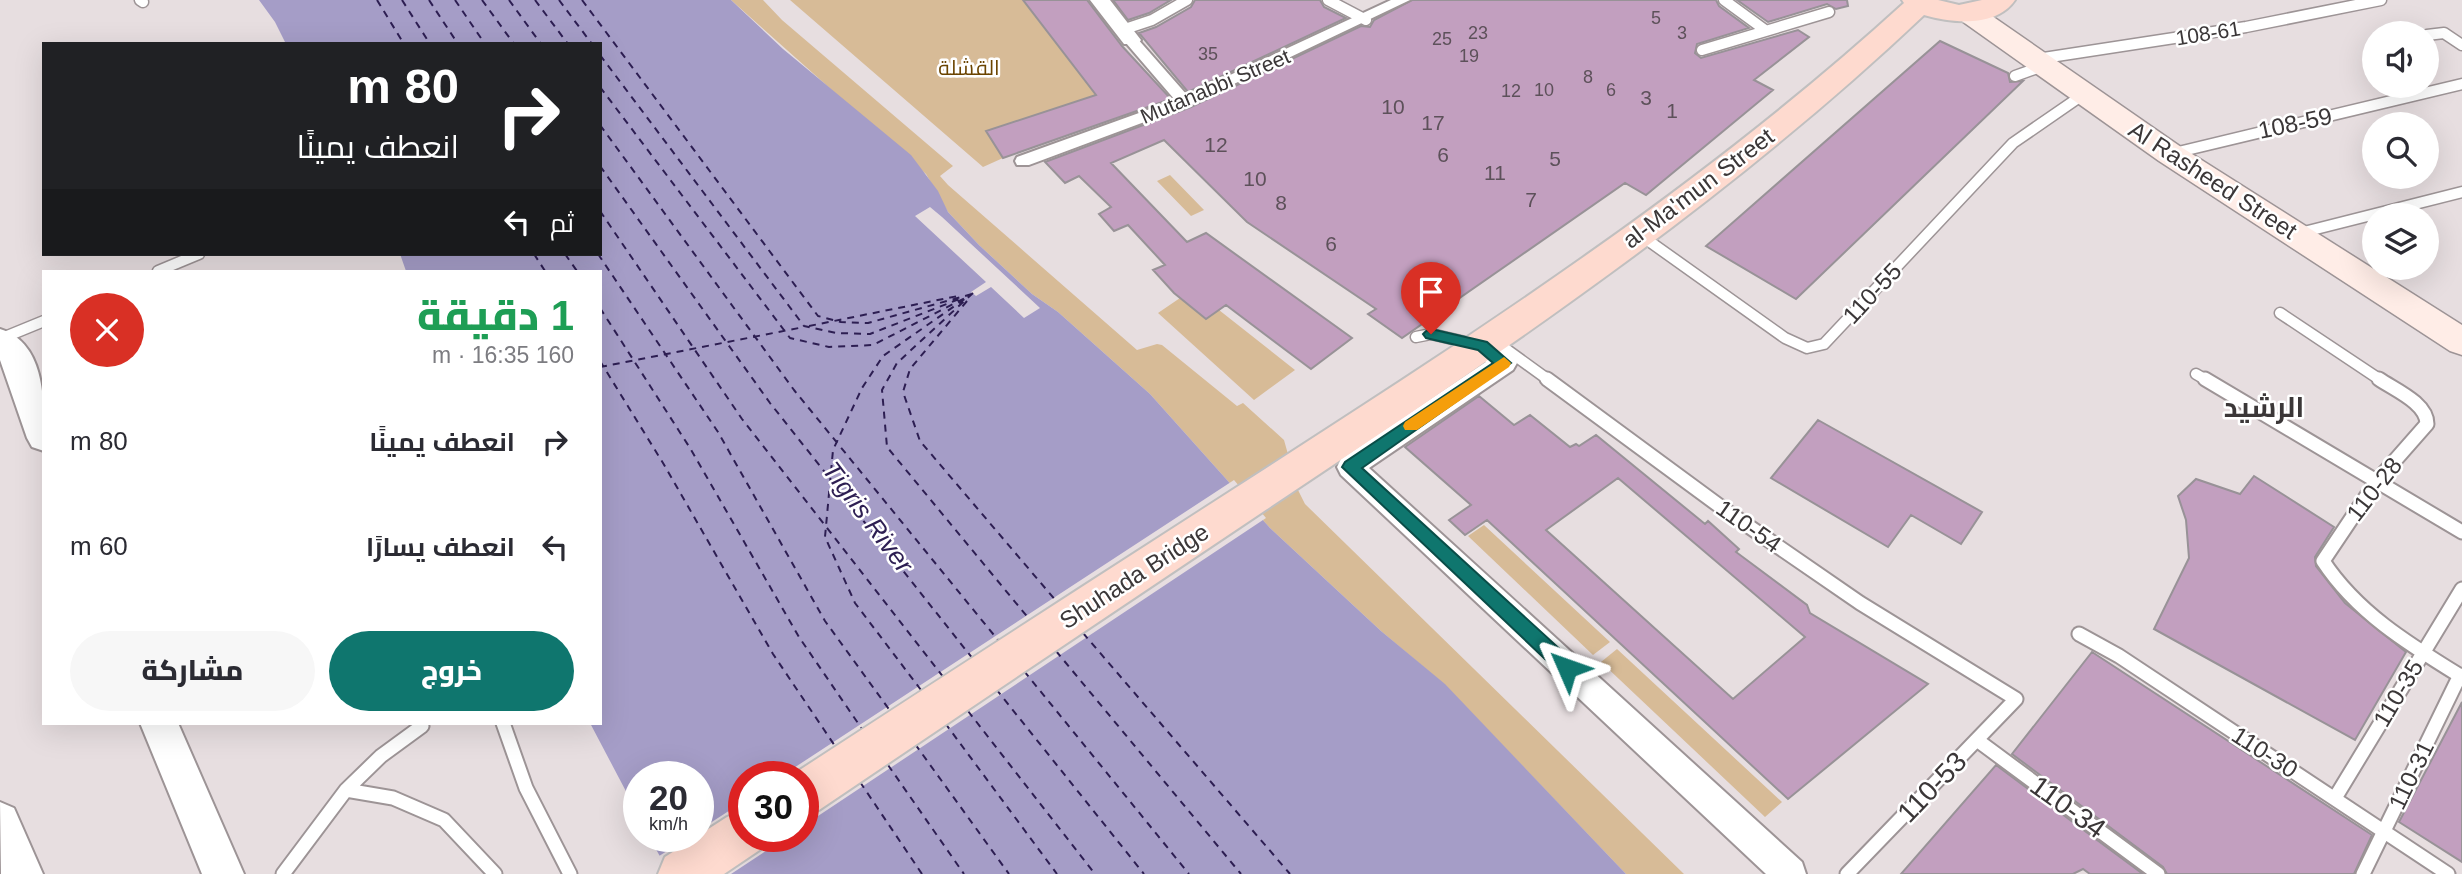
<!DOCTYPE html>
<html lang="ar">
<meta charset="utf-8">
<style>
:root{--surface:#fff;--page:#f7f7f7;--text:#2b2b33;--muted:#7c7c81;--accent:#0f766e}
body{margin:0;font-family:Arial,Cairo,sans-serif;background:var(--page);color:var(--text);direction:rtl;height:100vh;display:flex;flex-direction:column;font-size:26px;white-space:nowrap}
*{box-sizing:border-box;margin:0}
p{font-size:23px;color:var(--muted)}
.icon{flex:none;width:38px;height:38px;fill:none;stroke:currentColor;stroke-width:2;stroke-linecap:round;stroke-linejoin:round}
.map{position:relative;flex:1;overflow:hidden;direction:ltr}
.panel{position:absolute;left:42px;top:270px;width:560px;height:455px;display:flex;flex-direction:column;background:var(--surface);border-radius:0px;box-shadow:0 7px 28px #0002;direction:rtl}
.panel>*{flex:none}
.banner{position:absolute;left:42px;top:42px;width:560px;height:214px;border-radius:0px;box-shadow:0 7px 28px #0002;direction:rtl;background:#202124;color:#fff;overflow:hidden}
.tools{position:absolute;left:2362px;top:21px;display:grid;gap:14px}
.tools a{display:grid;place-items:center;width:77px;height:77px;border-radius:50%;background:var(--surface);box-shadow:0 7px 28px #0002;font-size:35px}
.speed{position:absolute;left:623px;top:761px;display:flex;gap:14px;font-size:35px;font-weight:700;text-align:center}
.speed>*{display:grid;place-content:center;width:91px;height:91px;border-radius:50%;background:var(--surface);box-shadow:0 7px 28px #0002;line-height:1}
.speed small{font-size:18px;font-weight:400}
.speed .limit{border:10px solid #d22;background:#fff;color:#111}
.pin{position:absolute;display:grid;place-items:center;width:60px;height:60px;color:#fff;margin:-72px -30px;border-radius:50% 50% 50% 0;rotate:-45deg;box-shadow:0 0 7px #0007}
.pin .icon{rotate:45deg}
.me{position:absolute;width:77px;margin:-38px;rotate:313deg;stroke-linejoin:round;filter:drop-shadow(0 0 5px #0008)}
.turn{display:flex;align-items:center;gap:24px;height:147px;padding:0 28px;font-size:32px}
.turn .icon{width:91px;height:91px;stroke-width:2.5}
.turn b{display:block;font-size:49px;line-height:60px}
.then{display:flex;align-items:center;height:66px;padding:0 28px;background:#0003;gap:14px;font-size:26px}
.round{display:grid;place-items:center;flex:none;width:74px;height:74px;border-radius:37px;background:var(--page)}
.summary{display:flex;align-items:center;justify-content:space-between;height:119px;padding:0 28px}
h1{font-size:42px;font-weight:800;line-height:52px;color:#1e9e55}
.cta{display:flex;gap:14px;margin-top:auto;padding:14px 28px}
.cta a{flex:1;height:80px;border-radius:42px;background:var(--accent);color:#fff;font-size:28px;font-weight:800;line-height:80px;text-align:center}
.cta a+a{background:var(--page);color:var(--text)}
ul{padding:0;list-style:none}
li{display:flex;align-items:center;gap:21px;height:105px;padding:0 28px}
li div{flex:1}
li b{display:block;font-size:26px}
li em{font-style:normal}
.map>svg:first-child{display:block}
</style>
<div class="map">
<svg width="2462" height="874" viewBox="0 0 2462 874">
<rect width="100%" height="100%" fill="#e7dee0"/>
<!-- green -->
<path fill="#d7bb97" d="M731 0H763L782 20 953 166 940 176 948 185 1137 350 1157 344 1162 345 1237 406 1243 403 1284 440 1298 490 1305 504 1684 874H1626L1445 685 1381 631 1270 528 1150 394 1058 312 1032 294 979 245 948 212 926 174Z
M790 0H1023L1096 95 987 131 1003 158 983 167Z
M1170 175 1204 210 1191 216 1157 181Z
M1180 298 1206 318 1219 310 1295 370 1254 400 1158 313Z
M1484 525 1610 642 1593 655 1468 536Z
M1617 649 1782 802 1765 817 1601 662Z"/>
<!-- water -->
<path fill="#a59dc7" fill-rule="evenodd" d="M259 0H731L783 49 911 155 938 191 948 212 979 245 1032 294 1058 312 1150 394 1270 528 1381 631 1445 684 1626 874H670L649 837 698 836V777H639V816L590 723H600V271H406L400 254H600V44H286L275 22ZM744 777H803V836H744Z"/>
<!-- pier -->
<path fill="#e7dee0" d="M930 207 942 217 1040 308 1024 318 991 287 976 296 971 292 986 282 915 216Z
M1234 480 1266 518 803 826V777H780Z
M744 801V836L787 837 731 874H665L656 858 689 837 698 836V831Z"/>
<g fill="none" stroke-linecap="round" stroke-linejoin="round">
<!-- ferry -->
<path stroke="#2d1e52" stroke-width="2" stroke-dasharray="7 6" stroke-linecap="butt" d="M377 0 404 44
M402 0 430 44
M429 0 458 44
M455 0 485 44
M482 0 514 44
M509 0 541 44
M535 0 568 44
M559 0 592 44
M582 0 818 316 841 322 868 323 972 294
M600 55 804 326 836 333 870 334 962 298
M600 87 790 338 829 347 873 345 969 296
M600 125 794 390 998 640
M600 166 770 403 973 659
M600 211 742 419 944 678
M534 254 545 271
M565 254 577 271
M598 254 718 432 825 621 891 712
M973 293 897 363 882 390 887 447 1030 620
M967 301 910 369 903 392 920 441 1057 602
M600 308 690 448 799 637 862 729
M809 326 958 296
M600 361 663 463 773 654 837 749
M600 367 804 327
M1083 633 1290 874
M1056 651 1241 874
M1024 671 1189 874
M996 689 1144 874
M921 690 855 603 825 537 833 450 862 388 883 356 966 298
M968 711 1095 874
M945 723 1057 874
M915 744 1009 874
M888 765 964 874
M860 782 922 874"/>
</g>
<!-- building -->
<path fill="#c29fbf" stroke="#989297" stroke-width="2" fill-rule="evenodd" d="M1023 0H1087L1122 46 1171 99 1003 158 986 131 1096 95Z
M1113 0H1171L1149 13 1128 20Z
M1195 0H1320L1324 7 1346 18 1188 92 1139 33 1156 27 1191 7Z
M1412 0H1716L1719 6 1749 28 1697 44 1695 53 1701 58 1798 30 1809 37 1754 80 1773 90 1646 195 1625 183 1402 338 1368 314 1376 309 1247 222 1164 140 1111 163 1187 242 1206 233 1352 338 1311 369 1226 305 1206 319 1174 293 1153 270 1165 265 1128 225 1114 231 1099 214 1111 207 1079 176 1065 183 1045 162 1191 107 1361 26 1370 27 1374 20Z
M1737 0H1847L1848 6 1836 9 1827 4 1768 22Z
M1940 41 2008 73 2010 82 2023 81 1796 299 1706 246Z
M1479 396 1514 425 1530 415 1570 447 1576 444 1579 446 1596 435 1705 524 1708 521 1739 549 1736 552 1807 605 1810 613 1928 684 1788 799 1487 520 1465 535 1449 520 1471 505 1405 447ZM1618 478 1805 637 1733 699 1546 530Z
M1818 420 1982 512 1961 544 1911 515 1888 547 1771 478Z
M2254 476 2334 527 2315 557 2316 566 2345 603 2406 652 2355 740 2154 629 2189 558 2186 520 2178 496 2196 479 2240 494Z
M2092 652 2372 835 2354 874H2167L2163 867 2012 754Z
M2462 702V862L2399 822Z
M1996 765 2143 874H2090L2083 869 2073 874H1901Z"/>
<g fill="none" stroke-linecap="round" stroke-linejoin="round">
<!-- service-far1 casing -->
<g stroke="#9d9496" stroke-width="13">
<path id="service-far1" d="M140 0 143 2
M1328 0 1366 20
M1724 0 1765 30
M1122 30 1152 20 1187 0
M2427 35 2444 33 2462 45
M1702 50 1829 12
M2037 59 2246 27 2381 0
M2015 76 2043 66
M2170 154 2462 84
M1639 234 1785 338 1807 348 1824 344 2013 143 2084 94
M2296 234 2462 192
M158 271 199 254
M2280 313 2382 381
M1416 337 1431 334 1478 345
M0 339 44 321
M1492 339 1550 381
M2196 374 2208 381"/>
</g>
<!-- service casing -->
<g stroke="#9d9496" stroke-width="17">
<path id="service" d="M1547 379 1725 510 1860 603 2016 699 1847 874
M2205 379 2462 532
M2379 379C2395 390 2427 403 2427 424L2376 482 2323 561C2357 613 2410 645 2462 677
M2079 634 2119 656 2448 874
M503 723 526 788 570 874
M1977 740 2158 874
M346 790 393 798 444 820 495 874
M2335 798 2462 589
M283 874 346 790 381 756 422 726
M2363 874 2460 675"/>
</g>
<!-- pedestrian casing -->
<g stroke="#9d9496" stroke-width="4">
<path id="pedestrian" d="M1391 0H1410L1190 105 1029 165H1017L1015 161 1017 157 1175 100 1126 43 1124 40 1126 37H1136L1187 95Z"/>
</g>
<!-- minor casing -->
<g stroke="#9d9496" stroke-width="4">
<path id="minor" d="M1090 0H1110L1141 40 1138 44H1124Z
M1482 337C1495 341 1510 351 1517 363L1513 370 1369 468 1802 862 1806 874H1766L1341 475 1337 467 1341 459 1486 362 1470 346 1473 339Z"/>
</g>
<!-- tertiary casing -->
<g stroke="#9d9496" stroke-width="4">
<path id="tertiary" d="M0 329C49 344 44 410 44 451L32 447 27 438 0 360Z
M140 723H178L244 874H202Z
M0 802 14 808 43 874H1Z"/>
</g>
<!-- secondary casing -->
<g stroke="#9d9496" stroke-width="3">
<path id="secondary" d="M1969 5 1979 7 2181 147 2462 325V355L2450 351 2159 161 1959 19 1955 13 1959 7Z"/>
</g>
<!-- primary casing -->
<g stroke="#c0bfbf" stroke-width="4">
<path id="primary" d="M1902 0H1938L1959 5 1982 0H2015C1996 28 1952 23 1924 15 1731 198 1512 346 1291 493 1134 598 976 704 819 810L803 816V777H789C947 674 1106 571 1265 469 1487 326 1708 182 1904 3Z
M744 810V836H766L761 849 724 874H658L665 857 727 817Z"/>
</g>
<!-- service-far1 -->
<use href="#service-far1" stroke="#fff" stroke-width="10"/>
<!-- service -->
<use href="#service" stroke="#fff" stroke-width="13"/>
<!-- pedestrian -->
<use href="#pedestrian" fill="#fff" fill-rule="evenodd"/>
<!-- minor -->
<use href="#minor" fill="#fff" fill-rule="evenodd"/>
<!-- tertiary -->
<use href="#tertiary" fill="#fff" fill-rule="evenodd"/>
<!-- secondary -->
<use href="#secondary" fill="#ffede7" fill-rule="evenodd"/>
<!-- primary -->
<use href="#primary" fill="#fedacf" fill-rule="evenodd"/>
</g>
<!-- route -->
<path fill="#0f766e" stroke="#0a4d48" stroke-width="2" d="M1431 329 1487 342 1511 363 1362 468 1574 662 1577 668 1574 674 1567 676 1561 674 1342 467 1345 462 1493 363 1478 350 1426 338 1423 334 1426 331Z"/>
<!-- slow -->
<path fill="#f59e0b" d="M1504 357 1511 363 1509 367 1417 430H1405L1403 426 1405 422Z"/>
<g text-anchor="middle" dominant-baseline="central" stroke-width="5" stroke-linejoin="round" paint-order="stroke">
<!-- far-number labels -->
<g font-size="18" fill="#5d515a">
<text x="1656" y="18">5</text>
<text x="1478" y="33">23</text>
<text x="1682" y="33">3</text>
<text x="1442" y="39">25</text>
<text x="1208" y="54">35</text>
<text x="1469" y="56">19</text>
<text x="1588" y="77">8</text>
<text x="1544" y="90">10</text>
<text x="1611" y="90">6</text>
<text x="1511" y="91">12</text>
</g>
<!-- far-street labels -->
<g font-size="21" fill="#3b3738" stroke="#fff">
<text transform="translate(2208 33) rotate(-9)">108-61</text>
<text transform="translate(1215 86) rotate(-23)">Mutanabbi Street</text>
</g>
<!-- far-park labels -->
<g font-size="21" fill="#6b4400" stroke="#fff">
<text x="969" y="67">القشلة</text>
</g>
<!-- number labels -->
<g font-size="21" fill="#5d515a">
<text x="1646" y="97">3</text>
<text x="1393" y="106">10</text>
<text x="1672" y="110">1</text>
<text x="1433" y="122">17</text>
<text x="1216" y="144">12</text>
<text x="1443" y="154">6</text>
<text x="1555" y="158">5</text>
<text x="1495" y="172">11</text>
<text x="1255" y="178">10</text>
<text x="1531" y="199">7</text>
<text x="1281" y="202">8</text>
<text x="1331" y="243">6</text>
</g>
<!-- street labels -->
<g font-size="24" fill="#3b3738" stroke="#fff">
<text transform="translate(2295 123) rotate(-12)">108-59</text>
<text transform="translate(2213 180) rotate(33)">Al Rasheed Street</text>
<text transform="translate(1698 188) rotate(-37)">al-Ma'mun Street</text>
<text transform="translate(1872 293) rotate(-47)">110-55</text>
<text transform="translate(2374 489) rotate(-52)">110-28</text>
<text transform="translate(1749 526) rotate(35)">110-54</text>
<text transform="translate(1134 576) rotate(-33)">Shuhada Bridge</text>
<text transform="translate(2398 693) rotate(-59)">110-35</text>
<text transform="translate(2265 752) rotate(33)">110-30</text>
<text transform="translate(2411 775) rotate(-64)">110-31</text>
</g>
<!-- water labels -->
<g font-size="26" font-style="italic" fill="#2d1e52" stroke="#fff">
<text transform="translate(868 517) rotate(53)">Tigris River</text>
</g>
<!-- quarter labels -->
<g font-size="28" font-weight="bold" fill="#3b3738" stroke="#fff">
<text x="2264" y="407">الرشيد</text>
</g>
<!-- near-street labels -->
<g font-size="28" fill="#3b3738" stroke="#fff">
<text transform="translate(1932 787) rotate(-46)">110-53</text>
<text transform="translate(2068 807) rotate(36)">110-34</text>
</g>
</g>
</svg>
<div class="tools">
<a><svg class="icon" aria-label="sound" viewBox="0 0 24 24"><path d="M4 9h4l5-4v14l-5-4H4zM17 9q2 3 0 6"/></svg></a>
<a><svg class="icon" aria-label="search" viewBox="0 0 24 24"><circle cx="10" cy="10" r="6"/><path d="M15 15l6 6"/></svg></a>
<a><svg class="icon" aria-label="layers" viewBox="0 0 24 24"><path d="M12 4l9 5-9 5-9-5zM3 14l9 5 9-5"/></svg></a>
</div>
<div class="speed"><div>20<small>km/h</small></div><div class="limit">30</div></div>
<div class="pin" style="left:1431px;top:334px;background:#d93025"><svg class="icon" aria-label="arrive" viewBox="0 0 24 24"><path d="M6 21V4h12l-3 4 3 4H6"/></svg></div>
<svg class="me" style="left:1567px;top:668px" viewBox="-20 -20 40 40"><path d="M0-17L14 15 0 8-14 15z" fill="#0f766e" stroke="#fff" stroke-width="4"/></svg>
<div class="banner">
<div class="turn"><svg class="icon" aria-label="right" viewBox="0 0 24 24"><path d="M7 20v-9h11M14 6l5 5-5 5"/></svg><div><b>80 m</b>انعطف يمينًا</div></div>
<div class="then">ثم<svg class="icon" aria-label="left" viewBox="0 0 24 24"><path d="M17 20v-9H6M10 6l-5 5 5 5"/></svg></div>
</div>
<section class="panel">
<div class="summary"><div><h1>1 دقيقة</h1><p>160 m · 16:35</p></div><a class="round" style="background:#d93025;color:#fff"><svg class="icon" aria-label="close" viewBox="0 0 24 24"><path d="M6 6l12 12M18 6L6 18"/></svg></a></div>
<ul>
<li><svg class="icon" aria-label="right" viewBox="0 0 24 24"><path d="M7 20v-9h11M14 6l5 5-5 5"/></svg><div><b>انعطف يمينًا</b></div><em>80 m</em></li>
<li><svg class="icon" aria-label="left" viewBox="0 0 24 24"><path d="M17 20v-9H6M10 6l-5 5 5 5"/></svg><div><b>انعطف يسارًا</b></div><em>60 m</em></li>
</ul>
<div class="cta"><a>خروج</a><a>مشاركة</a></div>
</section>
</div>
